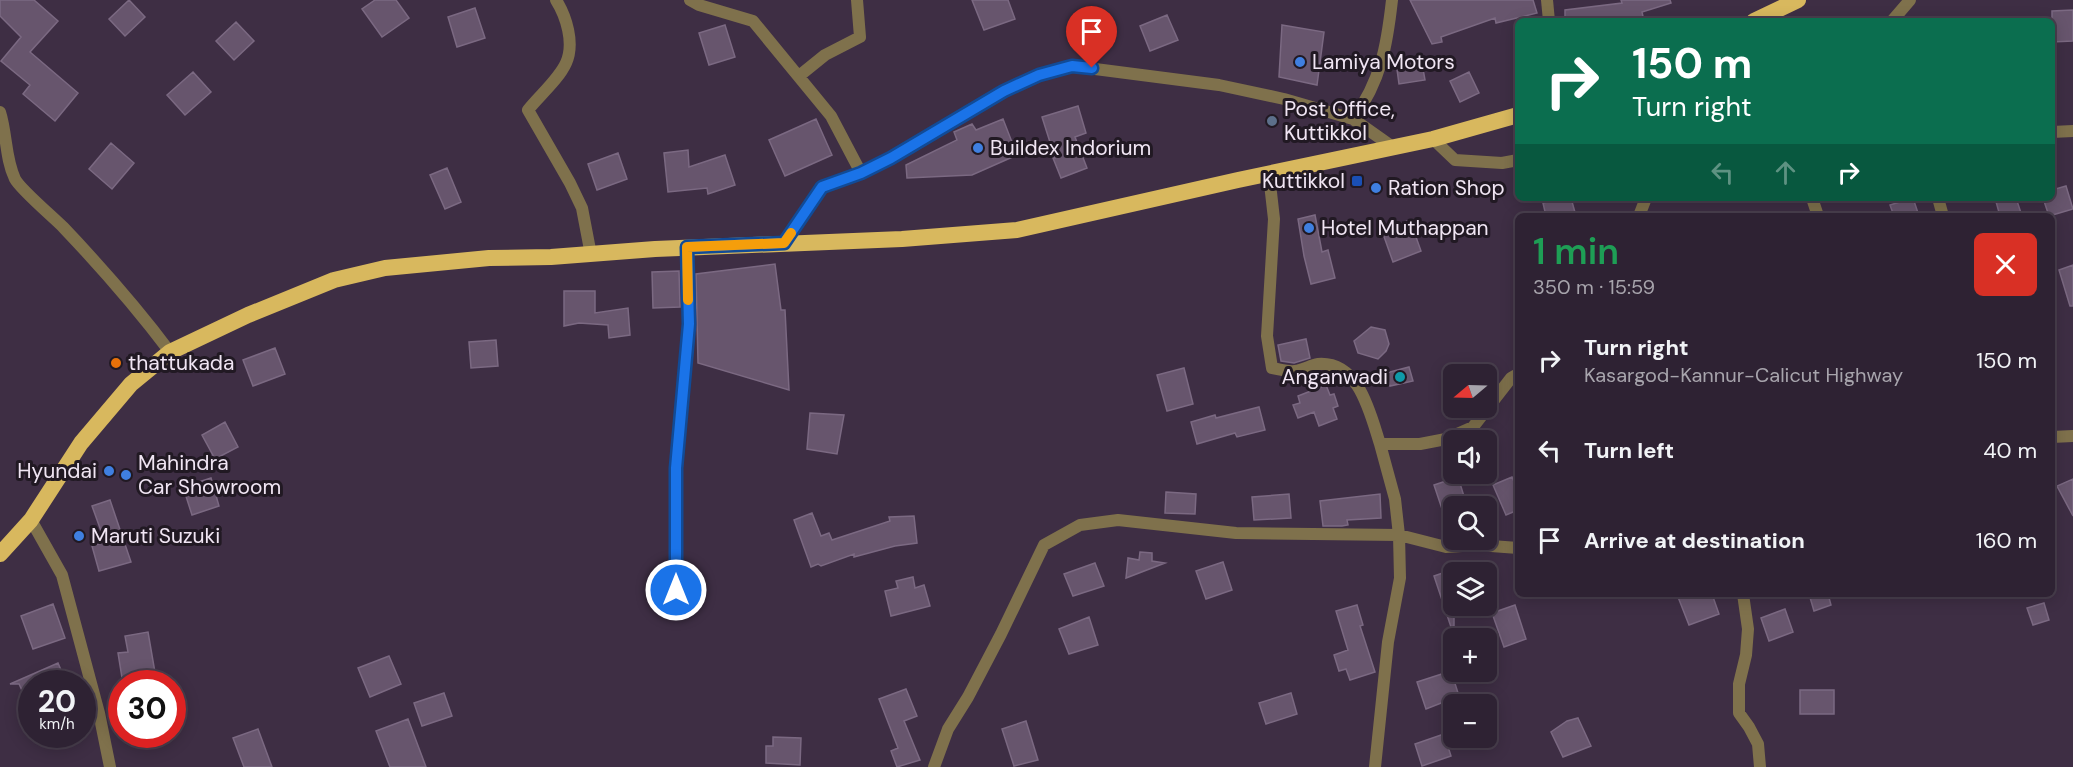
<!DOCTYPE html>
<meta charset="utf-8">
<style>
:root{--surface:#2e2233;--page:#362a3b;--text:#f1f3f6;--muted:#a7a4ac;--line:#493f4e}
body{margin:0;font-family:"DM Sans",sans-serif;background:var(--page);color:var(--text);height:100vh;display:flex;flex-direction:column;font-size:22px;white-space:nowrap}
*{box-sizing:border-box;margin:0}
p{font-size:20px;color:var(--muted)}
.icon{flex:none;width:33px;height:33px;fill:none;stroke:currentColor;stroke-width:2;stroke-linecap:round;stroke-linejoin:round}
.map{position:relative;flex:1;overflow:hidden}
.panel{position:absolute;left:1515px;top:213px;width:540px;height:384px;display:flex;flex-direction:column;background:var(--surface);border-radius:9px;box-shadow:0 3px 15px #0003,0 0 0 2px var(--line)}
.panel>*{flex:none}
.guide{position:absolute;left:1515px;top:18px;width:540px;height:183px;border-radius:9px;box-shadow:0 3px 15px #0003,0 0 0 2px var(--line);background:#0b6e4f;color:#fff;overflow:hidden}
.needle{width:39px;rotate:251deg}
.fabs{position:absolute;left:1443px;top:364px;display:grid;gap:12px}
.fabs a{display:grid;place-items:center;width:54px;height:54px;border-radius:9px;background:var(--surface);box-shadow:0 3px 15px #0003,0 0 0 2px var(--line);font-size:30px}
.speed{position:absolute;left:18px;top:670px;display:flex;gap:12px;font-size:30px;font-weight:700;text-align:center}
.speed>*{display:grid;place-content:center;width:78px;height:78px;border-radius:50%;background:var(--surface);box-shadow:0 3px 15px #0003,0 0 0 2px var(--line);line-height:1}
.speed small{font-size:15px;font-weight:400}
.speed .limit{border:9px solid #d22;background:#fff;color:#111}
.pin{position:absolute;display:grid;place-items:center;width:51px;height:51px;color:#fff;margin:-62px -26px;border-radius:50% 50% 50% 0;rotate:-45deg;box-shadow:0 0 6px #0007}
.pin .icon{rotate:45deg}
.me{position:absolute;width:66px;margin:-33px;rotate:0deg;stroke-linejoin:round;filter:drop-shadow(0 0 4px #0008)}
.turn{display:flex;align-items:center;gap:21px;height:126px;padding:0 18px;font-size:27px}
.turn .icon{width:78px;height:78px;stroke-width:2.5}
.turn b{display:block;font-size:42px;line-height:51px}
.lanes{display:flex;align-items:center;height:57px;padding:0 18px;background:#0003;justify-content:center;gap:30px;direction:ltr}
.lanes .off{opacity:.35}
.round{display:grid;place-items:center;flex:none;width:63px;height:63px;border-radius:9px;background:var(--page)}
.head{display:flex;align-items:center;justify-content:space-between;height:102px;padding:0 18px}
h1{font-size:36px;font-weight:600;line-height:45px;color:#1e9e55}
ul{padding:0;list-style:none}
li{display:flex;align-items:center;gap:18px;height:90px;padding:0 18px}
li div{flex:1}
li b{display:block;font-size:22px}
li em{font-style:normal}
.map>svg:first-child{display:block}
</style>
<div class="map">
<svg width="2073" height="767" viewBox="0 0 2073 767">
<rect width="100%" height="100%" fill="#3e2e44"/>
<!-- building -->
<path fill="#67556d" stroke="#7b6982" stroke-width="1.5" d="M0 0H34L58 21 30 52 78 93 55 121 23 94 30 85 1 61 21 37 0 16Z
M129 0 145 17 125 36 109 19Z
M375 0H396L409 18 382 37 362 9Z
M972 0H1008L1015 19 984 30Z
M1410 0H1533L1537 13 1496 23 1495 18 1441 37 1442 42 1432 44Z
M1621 0H1670L1671 3 1642 12 1644 21H1565V10L1622 3Z
M475 8 485 38 457 47 448 17Z
M2073 10V41L2052 42V11Z
M1167 15 1178 40 1150 51 1140 26Z
M236 22 254 41 234 60 216 41Z
M725 25 735 57 709 65 699 33Z
M1282 25 1324 32 1317 85 1279 77Z
M1421 58 1425 80 1399 84 1396 62Z
M193 72 211 92 185 115 167 95Z
M1469 72 1479 93 1460 102 1450 81Z
M1078 106 1086 133 1075 137 1087 168 1061 178 1053 158H1055L1042 117Z
M816 119 832 155 785 176 769 140Z
M1003 119 1017 155 972 175 907 178 906 165 957 140 954 132 972 124 976 130Z
M111 143 134 163 112 189 89 169Z
M688 150 689 167 725 155 735 185 708 194 707 188 668 192 664 153Z
M618 153 627 179 597 190 588 164Z
M447 168 461 202 445 209 430 175Z
M2066 186 2073 209 2049 216 2043 198H2052V190Z
M1564 198H1571L1576 216H1546L1543 203Z
M1913 198 1919 216H1894L1890 205Z
M1995 198H2016L2022 216H2000Z
M1315 215 1322 252 1328 250 1335 278 1311 284 1304 256 1298 219Z
M1410 220 1421 251 1393 262 1382 231Z
M775 264 781 310H785L789 390 698 363 696 274Z
M2073 265V306H2070L2059 270Z
M679 271 680 307 653 308 652 272Z
M564 291H595V313L628 308 630 335 609 338 608 325 579 323 564 326Z
M1371 327 1385 330 1389 344 1386 351 1378 359 1358 353 1354 341Z
M1306 339 1310 358 1294 363 1281 361 1278 345Z
M496 340 498 366 471 368 469 342Z
M275 348 285 374 253 386 243 360Z
M1409 367 1413 381 1390 386 1386 373Z
M1184 368 1193 404 1167 411 1157 375Z
M1326 385 1330 395 1334 394 1338 406 1333 408 1337 419 1319 426 1314 412 1298 418 1293 405 1300 403 1298 396Z
M1259 407 1265 430 1237 437 1235 433 1197 444 1191 422 1215 415 1216 418Z
M810 413 844 415 837 454 807 449Z
M225 422 238 447 215 459 202 435Z
M1458 477 1467 506 1454 507V510L1448 512 1447 508 1442 509 1434 485Z
M1512 477 1518 491V510L1506 515 1493 485Z
M211 478 219 506 192 515 183 487Z
M2073 479V516L2057 486Z
M1166 492 1196 494 1195 514 1165 513Z
M1289 494 1291 518 1254 520 1252 497Z
M1380 494 1381 518 1347 520 1348 525 1342 526H1323L1320 501Z
M110 500 131 562 99 571 92 546 105 542 92 506Z
M812 513 821 536 829 533 832 540 890 521 889 517 914 516 917 543 895 546 854 557V554L821 566 818 564 811 567 794 520Z
M1140 552 1152 553V561L1165 563 1126 578 1128 558 1139 560Z
M1223 562 1232 590 1206 599 1196 571Z
M1095 563 1104 586 1073 596 1064 574Z
M1454 569V626L1451 627 1434 576Z
M913 577 915 588 924 585 930 606 891 616 885 591 898 588 896 581Z
M1687 594H1712L1719 614 1689 625 1678 597Z
M1809 594H1828L1831 605 1814 611Z
M2044 603 2049 620 2033 625 2027 608Z
M53 604 65 638 33 649 21 616Z
M1357 605 1363 625 1360 626 1375 672 1350 680 1346 669 1339 671 1334 655 1348 650 1336 611Z
M1515 605 1526 639 1504 647 1492 613Z
M1785 609 1793 632 1769 641 1761 618Z
M1089 617 1098 645 1069 654 1059 629Z
M148 632 157 684H123L118 653 128 652 125 636Z
M389 656 401 684 370 697 358 668Z
M58 663 67 684H32V712L19 684H10Z
M1451 671 1459 696 1426 709 1417 682Z
M906 689 917 716 904 721 920 760 897 767 891 751 898 748 879 699Z
M1800 690H1834V714H1800Z
M444 693 452 716 422 726 414 703Z
M1291 693 1297 714 1266 724 1259 703Z
M1578 718 1591 746 1563 757 1551 732 1567 721Z
M408 719 426 767H390L376 731Z
M1026 721 1038 760 1014 766 1002 729Z
M258 729 272 767H244L233 738Z
M1444 734 1451 756 1422 766 1415 744Z
M773 737 801 738 800 765 766 763V746H773Z"/>
<g fill="none" stroke-linecap="round" stroke-linejoin="round">
<!-- minor -->
<path stroke="#7f714c" stroke-width="12" d="M556 0C566 16 575 43 566 63 559 79 539 96 528 110L570 183 582 208 591 255
M690 0 699 5 753 21 831 116 861 173 822 187 784 243
M1547 0 1549 21
M1892 21 1910 0
M799 76 825 55 860 37 857 0
M0 112C7 134 5 158 15 179 20 189 53 217 63 227 101 267 137 308 170 352
M1353 119C1381 81 1387 45 1392 0
M2052 132 2073 131
M1433 139 1455 160 1502 163 1518 160
M861 173 891 158 1004 91 1039 75 1072 66 1219 85 1284 99 1353 119 1394 148
M1269 175 1274 219 1267 336 1272 368C1279 369 1288 372 1295 371 1303 370 1311 365 1318 364 1359 361 1370 413 1380 444H1420L1446 439 1473 427 1511 378 1518 374
M1812 198 1818 216
M1938 198 1943 216
M1639 216 1646 198
M2052 437 2073 436
M31 520 62 575 99 713 110 767
M676 590V468L689 324 687 247
M1743 594 1748 629 1746 655 1739 684V713L1749 727 1758 744 1760 767
M934 767 948 729 968 697 1001 634 1044 545 1080 525 1118 520 1236 533 1399 535 1446 547 1478 545 1518 548
M1375 767 1388 642 1400 578 1399 535 1395 499 1380 444"/>
<!-- trunk -->
<path stroke="#d8b85e" stroke-width="16" d="M1754 21 1798 0
M0 554 31 520 81 443 131 384 170 352 248 315 334 280 385 268 489 258 551 257 655 249 902 239 1017 230 1238 180 1433 139 1518 115"/>
</g>
<g fill="none" stroke-linecap="round" stroke-linejoin="round">
<!-- route casing -->
<g stroke="#114b97" stroke-width="15">
<path id="route" d="M676 590V468L689 324 687 247 784 243 822 187 861 173 891 158 1004 91 1039 75 1072 66 1092 68"/>
</g>
<!-- route -->
<use href="#route" stroke="#1a73e8" stroke-width="10"/>
<!-- slow -->
<path stroke="#f59e0b" stroke-width="10" d="M688 300 687 247 784 243 791 233"/>
</g>
<!-- markers -->
<g fill="#3f7fe0" stroke="#211923" stroke-width="2">
<circle cx="1300" cy="62" r="6"/>
<circle cx="978" cy="148" r="6"/>
<circle cx="1376" cy="188" r="6"/>
<circle cx="1309" cy="228" r="6"/>
<circle cx="109" cy="471" r="6"/>
<circle cx="126" cy="475" r="6"/>
<circle cx="79" cy="536" r="6"/>
</g>
<circle fill="#5c6f8a" stroke="#211923" stroke-width="2" cx="1272" cy="121" r="6"/>
<rect fill="#1a4fb4" stroke="#211923" stroke-width="2" x="1351" y="175" width="12" height="12" rx="3"/>
<circle fill="#e8710a" stroke="#211923" stroke-width="2" cx="116" cy="363" r="6"/>
<circle fill="#0f9aa8" stroke="#211923" stroke-width="2" cx="1400" cy="377" r="6"/>
<g text-anchor="middle" dominant-baseline="central" stroke-width="6" stroke-linejoin="round" paint-order="stroke">
<!-- poi labels -->
<g font-size="21" fill="#f0e5f3" stroke="#211923" text-anchor="start">
<text x="1312" y="62">Lamiya Motors</text>
<text x="1284" y="109">Post Office,<tspan x="1284" dy="24">Kuttikkol</tspan></text>
<text x="990" y="148">Buildex Indorium</text>
<text x="1345" y="181" text-anchor="end">Kuttikkol</text>
<text x="1388" y="188">Ration Shop</text>
<text x="1321" y="228">Hotel Muthappan</text>
<text x="128" y="363">thattukada</text>
<text x="1388" y="377" text-anchor="end">Anganwadi</text>
<text x="138" y="463">Mahindra<tspan x="138" dy="24">Car Showroom</tspan></text>
<text x="97" y="471" text-anchor="end">Hyundai</text>
<text x="91" y="536">Maruti Suzuki</text>
</g>
</g>
</svg>
<div class="fabs">
<a><svg class="needle" viewBox="-14 -14 28 28"><path d="M0-13l5 13h-10z" fill="#e53935"/><path d="M0 13l5-13h-10z" fill="#a7a4ac"/></svg></a>
<a><svg class="icon" aria-label="sound" viewBox="0 0 24 24"><path d="M4 9h4l5-4v14l-5-4H4zM17 9q2 3 0 6"/></svg></a>
<a><svg class="icon" aria-label="search" viewBox="0 0 24 24"><circle cx="10" cy="10" r="6"/><path d="M15 15l6 6"/></svg></a>
<a><svg class="icon" aria-label="layers" viewBox="0 0 24 24"><path d="M12 4l9 5-9 5-9-5zM3 14l9 5 9-5"/></svg></a>
<a>+</a>
<a>−</a>
</div>
<div class="speed"><div>20<small>km/h</small></div><div class="limit">30</div></div>
<div class="pin" style="left:1092px;top:68px;background:#d93025"><svg class="icon" aria-label="arrive" viewBox="0 0 24 24"><path d="M6 21V4h12l-3 4 3 4H6"/></svg></div>
<svg class="me" style="left:676px;top:590px" viewBox="-20 -20 40 40"><circle r="17" fill="#1a73e8" stroke="#fff" stroke-width="3"/><path d="M0-11L8 9 0 5-8 9z" fill="#fff"/></svg>
<div class="guide">
<div class="turn"><svg class="icon" aria-label="right" viewBox="0 0 24 24"><path d="M7 20v-9h11M14 6l5 5-5 5"/></svg><div><b>150 m</b>Turn right</div></div>
<div class="lanes"><svg class="icon off" aria-label="left" viewBox="0 0 24 24"><path d="M17 20v-9H6M10 6l-5 5 5 5"/></svg><svg class="icon off" aria-label="ahead" viewBox="0 0 24 24"><path d="M12 20V5M6 11l6-6 6 6"/></svg><svg class="icon" aria-label="right" viewBox="0 0 24 24"><path d="M7 20v-9h11M14 6l5 5-5 5"/></svg></div>
</div>
<section class="panel">
<div class="head"><div><h1>1 min</h1><p>350 m · 15:59</p></div><a class="round" style="background:#d93025;color:#fff"><svg class="icon" aria-label="close" viewBox="0 0 24 24"><path d="M6 6l12 12M18 6L6 18"/></svg></a></div>
<ul>
<li><svg class="icon" aria-label="right" viewBox="0 0 24 24"><path d="M7 20v-9h11M14 6l5 5-5 5"/></svg><div><b>Turn right</b><p>Kasargod-Kannur-Calicut Highway</p></div><em>150 m</em></li>
<li><svg class="icon" aria-label="left" viewBox="0 0 24 24"><path d="M17 20v-9H6M10 6l-5 5 5 5"/></svg><div><b>Turn left</b></div><em>40 m</em></li>
<li><svg class="icon" aria-label="arrive" viewBox="0 0 24 24"><path d="M6 21V4h12l-3 4 3 4H6"/></svg><div><b>Arrive at destination</b></div><em>160 m</em></li>
</ul>
</section>
</div>
